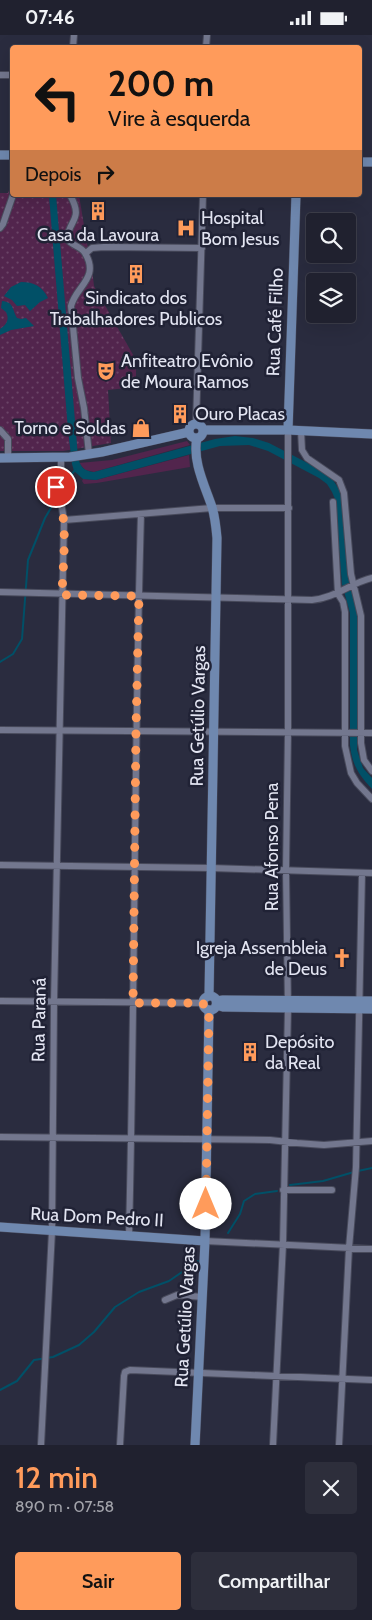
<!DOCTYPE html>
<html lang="pt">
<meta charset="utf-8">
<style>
:root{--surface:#20212f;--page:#2d2e3b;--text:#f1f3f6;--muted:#a2a3aa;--line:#3d3e4b;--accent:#ff9b5b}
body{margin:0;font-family:Cabin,sans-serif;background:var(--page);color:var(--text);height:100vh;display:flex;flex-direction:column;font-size:19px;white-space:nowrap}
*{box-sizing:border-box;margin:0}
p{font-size:16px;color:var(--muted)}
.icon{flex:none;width:28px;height:28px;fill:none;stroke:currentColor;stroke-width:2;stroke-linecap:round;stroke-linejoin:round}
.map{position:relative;height:1410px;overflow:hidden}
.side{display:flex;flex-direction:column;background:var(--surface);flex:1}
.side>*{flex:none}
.top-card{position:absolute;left:10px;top:10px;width:352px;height:152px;border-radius:5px;box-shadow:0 5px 20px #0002,0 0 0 1px var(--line);background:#ff9b5b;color:#111;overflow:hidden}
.fabs{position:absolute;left:306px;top:178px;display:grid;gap:10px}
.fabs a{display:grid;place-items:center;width:50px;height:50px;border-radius:5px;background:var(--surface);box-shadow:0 5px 20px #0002,0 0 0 1px var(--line);font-size:25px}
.pin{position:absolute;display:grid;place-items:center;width:42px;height:42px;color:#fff;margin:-21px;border:2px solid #fff;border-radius:50%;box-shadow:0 1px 5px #0007}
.me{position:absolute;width:55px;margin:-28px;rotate:0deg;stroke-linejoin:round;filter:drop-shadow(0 0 4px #0008)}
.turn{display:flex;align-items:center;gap:18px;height:105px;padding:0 15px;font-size:22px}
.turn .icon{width:65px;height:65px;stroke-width:2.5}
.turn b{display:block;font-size:35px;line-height:42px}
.then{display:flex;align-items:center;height:48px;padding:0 15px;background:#0003;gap:10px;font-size:19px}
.round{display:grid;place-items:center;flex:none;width:52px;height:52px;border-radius:5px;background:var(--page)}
.overview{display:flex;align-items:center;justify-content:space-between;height:85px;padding:0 15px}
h1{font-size:30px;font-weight:600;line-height:38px;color:var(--accent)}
.primary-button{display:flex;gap:10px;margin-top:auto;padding:10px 15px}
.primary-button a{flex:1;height:58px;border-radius:5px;background:var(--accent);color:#111;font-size:20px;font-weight:600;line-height:58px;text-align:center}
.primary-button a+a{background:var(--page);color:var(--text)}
.status{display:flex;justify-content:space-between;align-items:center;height:35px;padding:0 25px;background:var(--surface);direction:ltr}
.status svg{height:14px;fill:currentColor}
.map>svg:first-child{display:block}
</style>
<div class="status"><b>07:46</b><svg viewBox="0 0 49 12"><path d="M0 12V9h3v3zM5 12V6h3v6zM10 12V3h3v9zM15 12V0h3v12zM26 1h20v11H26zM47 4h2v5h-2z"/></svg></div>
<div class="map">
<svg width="372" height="1410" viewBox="0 0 372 1410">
<defs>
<pattern id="park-dots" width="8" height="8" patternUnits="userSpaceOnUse" patternTransform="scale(1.25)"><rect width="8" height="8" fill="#52254d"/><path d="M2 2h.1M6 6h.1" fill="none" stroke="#6b4467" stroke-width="1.8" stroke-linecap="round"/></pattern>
</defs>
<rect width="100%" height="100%" fill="#2a2c3f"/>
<!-- grass -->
<path fill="#52254d" d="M187 406 190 410 94 437 85 435 79 428 112 425Z
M189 420 190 432 97 448 84 449 82 446 83 444 96 445Z"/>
<!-- park -->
<path fill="url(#park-dots)" d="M12 146V160H79L87 209 90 217 94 251 136 325V352L108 355 111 408 63 416H0V158H8Z"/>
<!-- water -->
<path fill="#015067" d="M49 160H56L77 410C78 423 78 436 94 437L215 404 235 401 253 403 269 408 323 436 333 445 342 459 350 548 358 578 357 715 363 733 372 743V754C359 740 352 730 350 710V578L342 549 335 464 332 457 327 449 319 443 268 416 249 410 220 411 96 445 83 444 74 436 72 429 68 395Z
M21 247C34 247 42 251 48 263L40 267 30 276 25 270 17 271 12 265 4 261 11 252Z
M2 266C14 267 12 274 17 283L21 284 26 283 34 291 11 295 0 300V294C6 290 10 285 6 277L1 273Z"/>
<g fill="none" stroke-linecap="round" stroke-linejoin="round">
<!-- stream -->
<path stroke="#015067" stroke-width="2" d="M60 453 76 434
M0 627 13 619 22 604 28 525 45 483 55 466
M358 1136 372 1133
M290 1150 323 1146 354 1137
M228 1198 240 1179 244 1166 255 1159 277 1156
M0 1355 17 1346 34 1325 53 1322 79 1310 94 1297 115 1272 139 1257 169 1246 198 1226"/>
<!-- street casing -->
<g stroke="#484a5b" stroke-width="8">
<path id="street" d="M73 12 74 0
M206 12 207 0
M0 40H12
M70 160C84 185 69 184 67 204 72 211 81 211 85 218 100 243 76 251 71 271L78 343 84 373 89 419
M0 193 3 189 13 160
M86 218 92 213 104 212 202 213
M196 389 203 160
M0 395 8 404V423
M301 396 302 415 307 423 339 445 344 458 351 539 361 581V708L364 725 372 736
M333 467 338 559 343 567 345 577V711L351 738 357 748 372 764
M64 485 212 473H289
M0 557 312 565C335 563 351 548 372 543
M0 695 372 698
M0 830 211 833 372 838
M0 966 203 968
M0 1102 270 1105 297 1108 324 1110 372 1106
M283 1155H332
M129 1200C135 960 134 719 141 479
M205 1206 372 1214
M165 1265 177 1260 203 1262
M41 1410 52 1196 54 967 64 485 60 461 56 451 61 434V423
M120 1410 124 1341 125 1337 130 1335 372 1345
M273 1410 283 1209 288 973 286 835 288 697V395
M339 1410 349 1213 356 1132 362 838"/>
</g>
<!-- secondary casing -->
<g stroke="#484a5b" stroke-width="10">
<path id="secondary" d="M0 120H12
M360 127H372
M189 396a7 7 0 1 1 14 0a7 7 0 1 1-14 0Z
M203 395H288L372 399
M288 395 296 160
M197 403C192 426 205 451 212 472 215 482 216 492 217 503L209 961
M0 423 70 422 102 417 189 397
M203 968a7 7 0 1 1 14 0a7 7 0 1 1-14 0Z
M216 966 223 965 372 966
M216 970 223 972 372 974
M0 1192 205 1206
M195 1410 205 1206 209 975"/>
</g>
<!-- street -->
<use href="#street" stroke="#73778e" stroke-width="6"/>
<!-- secondary -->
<use href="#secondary" stroke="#6f88af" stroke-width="9"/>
</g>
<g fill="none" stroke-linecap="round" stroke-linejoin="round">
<!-- route -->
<path stroke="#ff9b5b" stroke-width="9" stroke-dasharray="0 16.2" d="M56 452C69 484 63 525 62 560L139 561 136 695 133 968H203L204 972 209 975 206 1169"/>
</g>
<!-- icons -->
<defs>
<g id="building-bare" transform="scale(1.5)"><path d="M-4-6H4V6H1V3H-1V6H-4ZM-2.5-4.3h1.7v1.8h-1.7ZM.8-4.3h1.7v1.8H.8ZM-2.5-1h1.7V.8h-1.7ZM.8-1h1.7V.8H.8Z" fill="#ff9b5b" stroke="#202235" stroke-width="2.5" paint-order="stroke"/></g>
<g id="hospital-bare" transform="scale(1.5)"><path d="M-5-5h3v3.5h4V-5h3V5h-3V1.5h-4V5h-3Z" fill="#ff9b5b" stroke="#202235" stroke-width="2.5" paint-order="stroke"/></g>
<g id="theatre-bare" transform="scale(1.5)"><path d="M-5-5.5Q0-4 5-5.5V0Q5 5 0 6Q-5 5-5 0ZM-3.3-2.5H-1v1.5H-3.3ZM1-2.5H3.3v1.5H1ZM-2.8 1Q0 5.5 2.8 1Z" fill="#ff9b5b" stroke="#202235" stroke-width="2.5" paint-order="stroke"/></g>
<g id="shop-bare" transform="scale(1.5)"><path d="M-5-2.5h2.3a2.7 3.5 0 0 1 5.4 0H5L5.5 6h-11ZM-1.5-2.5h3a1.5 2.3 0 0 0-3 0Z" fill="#ff9b5b" stroke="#202235" stroke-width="2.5" paint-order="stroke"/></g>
<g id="church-bare" transform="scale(1.5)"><path d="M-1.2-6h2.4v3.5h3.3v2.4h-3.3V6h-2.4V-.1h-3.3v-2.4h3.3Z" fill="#ff9b5b" stroke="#202235" stroke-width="2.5" paint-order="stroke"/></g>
</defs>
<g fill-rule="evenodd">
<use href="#building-bare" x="98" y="176"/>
<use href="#hospital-bare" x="186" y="193"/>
<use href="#building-bare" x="136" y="239"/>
<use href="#theatre-bare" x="106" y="336"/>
<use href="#building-bare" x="180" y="379"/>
<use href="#shop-bare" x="141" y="393"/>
<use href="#church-bare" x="342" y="923"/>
<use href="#building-bare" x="250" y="1017"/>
</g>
<g text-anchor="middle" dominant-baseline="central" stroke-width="5" stroke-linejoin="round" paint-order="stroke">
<!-- poi labels -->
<g font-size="18" fill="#e3e5f2" stroke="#202235" text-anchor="start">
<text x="201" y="183">Hospital<tspan x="201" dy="21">Bom Jesus</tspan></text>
<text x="98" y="200" text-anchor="middle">Casa da Lavoura</text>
<text x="136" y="263" text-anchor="middle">Sindicato dos<tspan x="136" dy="21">Trabalhadores Publicos</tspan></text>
<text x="121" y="326">Anfiteatro Evônio<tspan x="121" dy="21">de Moura Ramos</tspan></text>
<text x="195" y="379">Ouro Placas</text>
<text x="126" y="393" text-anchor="end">Torno e Soldas</text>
<text x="327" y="913" text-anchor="end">Igreja Assembleia<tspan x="327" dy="21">de Deus</tspan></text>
<text x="265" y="1007">Depósito<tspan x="265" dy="21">da Real</tspan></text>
</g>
<!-- street labels -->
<g font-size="18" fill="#e3e5f2" stroke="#202235">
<text transform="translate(275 287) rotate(-88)">Rua Café Filho</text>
<text transform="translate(198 681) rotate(-89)">Rua Getúlio Vargas</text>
<text transform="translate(272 812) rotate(-90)">Rua Afonso Pena</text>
<text transform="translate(39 985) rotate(-89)">Rua Paraná</text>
<text transform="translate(97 1182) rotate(3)">Rua Dom Pedro II</text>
<text transform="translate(185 1282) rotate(-87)">Rua Getúlio Vargas</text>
</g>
</g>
</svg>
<div class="fabs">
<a><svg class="icon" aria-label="search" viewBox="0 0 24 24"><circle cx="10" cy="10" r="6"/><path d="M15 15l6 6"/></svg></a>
<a><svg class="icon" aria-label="layers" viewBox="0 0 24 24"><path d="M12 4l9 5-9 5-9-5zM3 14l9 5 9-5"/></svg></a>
</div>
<div class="pin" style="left:56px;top:452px;background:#d93025"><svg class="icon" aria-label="arrive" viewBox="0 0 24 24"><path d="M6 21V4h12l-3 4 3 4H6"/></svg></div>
<svg class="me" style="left:206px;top:1169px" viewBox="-20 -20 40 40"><circle r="19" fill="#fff"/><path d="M0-13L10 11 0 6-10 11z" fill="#ff9b5b"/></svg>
<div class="top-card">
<div class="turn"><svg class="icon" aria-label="left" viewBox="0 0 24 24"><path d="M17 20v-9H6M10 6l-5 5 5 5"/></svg><div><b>200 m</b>Vire à esquerda</div></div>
<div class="then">Depois<svg class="icon" aria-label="right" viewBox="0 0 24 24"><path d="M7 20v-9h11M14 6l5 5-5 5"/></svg></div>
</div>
</div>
<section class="side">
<div class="overview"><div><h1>12 min</h1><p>890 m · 07:58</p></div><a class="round"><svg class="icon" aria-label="close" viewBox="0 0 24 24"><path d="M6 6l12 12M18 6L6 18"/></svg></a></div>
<div class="primary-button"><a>Sair</a><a>Compartilhar</a></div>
</section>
